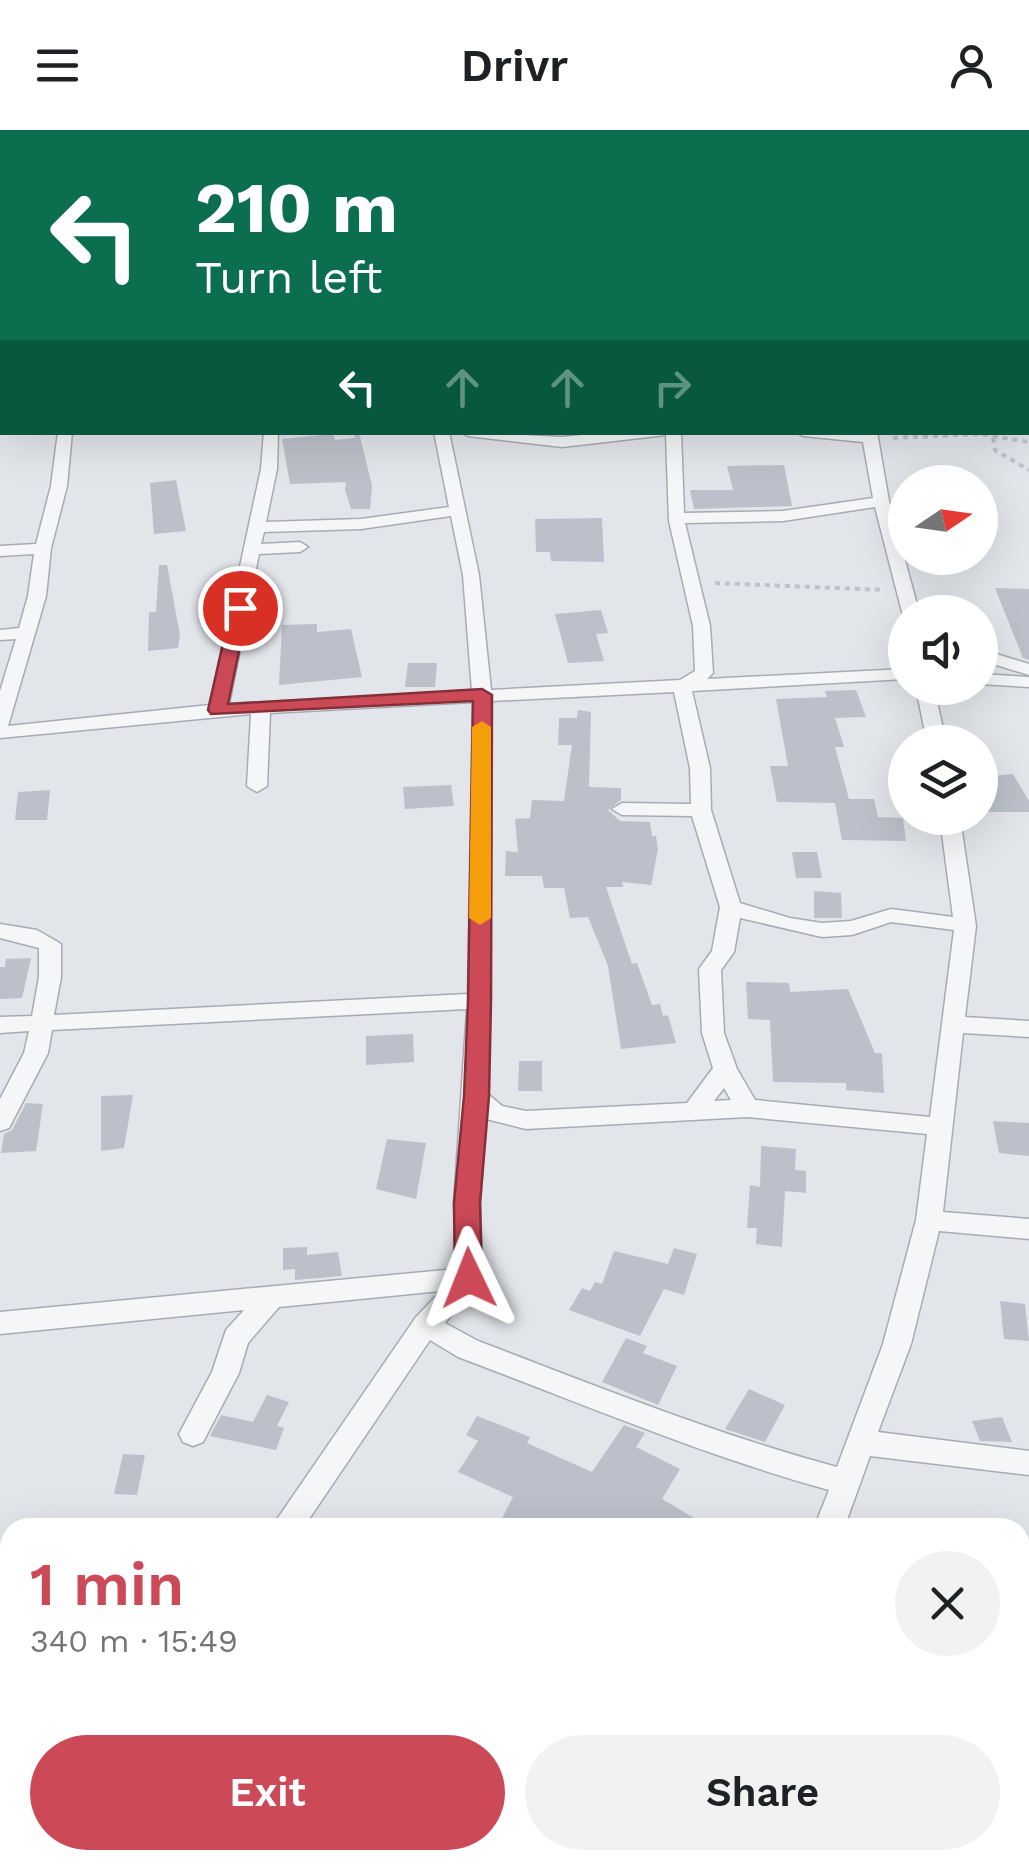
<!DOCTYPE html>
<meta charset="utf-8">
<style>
:root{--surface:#fff;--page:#f2f2f2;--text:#202124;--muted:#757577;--accent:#cc4957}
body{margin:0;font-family:"Work Sans",sans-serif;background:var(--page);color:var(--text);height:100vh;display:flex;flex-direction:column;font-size:38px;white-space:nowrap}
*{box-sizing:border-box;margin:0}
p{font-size:32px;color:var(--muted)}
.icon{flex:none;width:55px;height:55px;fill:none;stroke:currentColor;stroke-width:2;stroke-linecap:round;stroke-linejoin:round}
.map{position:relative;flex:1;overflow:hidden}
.details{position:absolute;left:0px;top:1388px;width:1030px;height:352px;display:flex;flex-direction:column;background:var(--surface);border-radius:30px 30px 0 0;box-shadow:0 10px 40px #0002}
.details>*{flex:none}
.top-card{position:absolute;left:0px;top:0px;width:1030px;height:305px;box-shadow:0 10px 40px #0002;background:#0b6e4f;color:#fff;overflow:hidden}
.needle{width:65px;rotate:77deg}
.buttons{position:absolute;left:888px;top:335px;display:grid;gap:20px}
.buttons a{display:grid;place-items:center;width:110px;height:110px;border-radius:50%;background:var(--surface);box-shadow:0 10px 40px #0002;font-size:50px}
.pin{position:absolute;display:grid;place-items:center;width:85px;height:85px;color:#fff;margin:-42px;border:5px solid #fff;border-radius:50%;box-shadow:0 2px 10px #0007}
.me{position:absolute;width:110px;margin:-55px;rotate:358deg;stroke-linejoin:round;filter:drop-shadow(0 0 8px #0008)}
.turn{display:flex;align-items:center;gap:35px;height:210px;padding:0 30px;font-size:45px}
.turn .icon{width:130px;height:130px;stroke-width:2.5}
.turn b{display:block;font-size:70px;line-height:85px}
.lanes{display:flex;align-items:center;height:95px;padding:0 30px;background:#0003;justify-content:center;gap:50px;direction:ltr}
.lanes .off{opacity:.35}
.round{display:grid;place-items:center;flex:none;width:105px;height:105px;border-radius:52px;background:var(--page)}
.head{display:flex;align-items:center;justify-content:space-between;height:170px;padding:0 30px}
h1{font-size:60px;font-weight:600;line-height:75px;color:var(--accent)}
.cta{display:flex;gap:20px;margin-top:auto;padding:20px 30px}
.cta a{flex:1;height:115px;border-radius:60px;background:var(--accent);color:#fff;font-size:40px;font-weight:600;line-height:115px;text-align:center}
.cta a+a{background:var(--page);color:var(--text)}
header{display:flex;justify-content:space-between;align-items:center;height:130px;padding:0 30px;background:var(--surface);font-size:45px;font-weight:600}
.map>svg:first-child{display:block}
</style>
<header><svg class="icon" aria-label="menu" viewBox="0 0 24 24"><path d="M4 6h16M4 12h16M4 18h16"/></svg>Drivr<svg class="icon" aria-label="person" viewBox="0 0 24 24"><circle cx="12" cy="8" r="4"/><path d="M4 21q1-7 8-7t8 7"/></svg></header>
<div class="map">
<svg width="1029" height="1739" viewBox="0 0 1029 1739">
<rect width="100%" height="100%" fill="#e2e5ea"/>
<!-- building -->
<path fill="#bcc0ca" d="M355 302H359L372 356 370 379H351L345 360 346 352 290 354 282 309 333 304 335 310 354 308Z
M784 335 792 376 694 379 690 360H733L727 336Z
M176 350 186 401 154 404 150 353Z
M602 388 604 432 551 431 550 422H536L535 389Z
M159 435H167L180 505 178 518 148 521 149 482H156Z
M995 458 1029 459V530L1023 528Z
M601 480 608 503 596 504 604 531 568 533 555 484Z
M317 494V502L351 499 362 547 279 555 282 495Z
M408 533H437L435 557H405Z
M856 560 866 587 835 588 844 617H835L849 669H874L878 687 903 688 906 711 842 710 835 673 777 672 770 636H788L776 569 827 567 825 561Z
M578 580 591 582 589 657 621 658V670L608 680 620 691 650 692 652 706H656L658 719 651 755 622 752 623 757H606L632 834 637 833 652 875 660 874 663 886 668 885 676 913 621 919 608 836 588 787 570 788 564 758H544L542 746H505L506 721 518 722 515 689 530 688 532 670 564 671 572 615H558L559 588H577Z
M1013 644 1029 671V682H980V647Z
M451 655 454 676 405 679 403 657Z
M50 660 47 690H15L18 662Z
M792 722H817L822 748H796Z
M814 761 841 763 842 788H814Z
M31 828 22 868 0 869V837H5L6 829Z
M746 852 789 853 790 862 848 859 875 923H882L884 963 846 960V953L773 952 770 890 748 889Z
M413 904 414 932 366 935V906Z
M519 931H542V961H518Z
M133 965 124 1018 101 1021V966Z
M26 973 43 974 36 1021 1 1023 4 1004 12 1000Z
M993 991 1029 993V1026L999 1023Z
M387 1009 426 1013 416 1069 376 1059Z
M761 1016 796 1019 795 1040 806 1041V1063L785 1061 782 1117 756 1114 757 1098H747L750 1055 760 1057Z
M307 1117V1125L338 1122 342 1146 295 1150V1139L283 1140V1118Z
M674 1118 697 1124 684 1165 664 1159 640 1206 569 1180 582 1158 590 1161 595 1152 602 1154 614 1121 668 1134Z
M1000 1171 1025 1174 1029 1211 1004 1209Z
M626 1208 647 1216 643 1223 677 1236 658 1275 602 1252Z
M749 1259 785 1275 765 1312 725 1299Z
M267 1265 289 1272 277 1296 284 1298 276 1320 210 1306 221 1285 253 1292Z
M477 1286 530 1307 527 1313 592 1342 624 1295 645 1303 636 1317 680 1339 662 1369 711 1398H497L513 1367 458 1342 478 1311 466 1305Z
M1002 1287 1012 1312 980 1311 972 1291Z
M123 1324 145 1325 137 1365 114 1364Z"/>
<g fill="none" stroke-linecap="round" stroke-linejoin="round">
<!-- street casing -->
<g stroke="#a7acb4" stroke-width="3">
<path id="street" d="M458 0H469L470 2H459Z
M959 0H970L971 2H960Z
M0 55H2V61H0Z
M1028 83H1029V91L1028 90Z
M0 111H2V119H0Z
M1028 157H1029V165H1028Z
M0 185H2V193H0Z
M1028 227H1029V235H1028Z
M58 302H72L67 356 51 418 46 466 8 596 210 575 261 339 264 302H278L277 339 266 392 361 389 449 377 434 302H449L479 445 491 560 680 550 695 541 693 496 669 391 666 305 562 317 468 306 461 302 562 307 612 302H681L684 383 783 381 873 368 863 312 803 306 796 302H877L889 371 919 482H905V486L902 482 875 377 783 391 685 393 710 496 713 543 707 549 905 539V549L692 561 710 638 711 680 740 773 790 788 822 793 851 791 891 779 953 787 940 688H960L976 796 965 887 1029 891V907L963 903 943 1082 1029 1089V1109L939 1101 911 1214 878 1302 1029 1321V1345L870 1326 844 1398H814L829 1360C702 1325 581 1273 458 1227L430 1210 303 1398H271L416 1187 441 1161 279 1177 248 1213 239 1243 203 1312 193 1316 183 1312 179 1304 212 1242 226 1200 244 1180 0 1204V1182L456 1139 454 1073 467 879 52 900 48 923 9 998 0 1001V969L24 923 29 901 0 903V887L32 886 39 847V818L0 808V794L37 800 61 814V847L54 885 468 864 473 572 270 583 267 656 257 662 247 656 251 584 0 608V561L16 509 0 510V500L19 498 28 466 34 424 0 426V416L36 414 51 356ZM451 386 463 445 472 561 229 574 259 424 300 422 308 417 300 412 261 414 264 402 361 399ZM674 562 690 638 691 674 622 673 612 679 622 685 692 686 720 777 712 821 699 839 702 903 713 938 687 973 526 981 502 976 488 964 491 571ZM740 788 822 807 852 805 891 792 954 800 930 987 755 970 737 939 724 903 721 840 734 822ZM724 958 731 970 714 971ZM747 987 927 1004 916 1090 883 1214 837 1337C714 1304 597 1256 478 1211L445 1193 482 1148 480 1073 486 989 526 999Z
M980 519 1029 534V545L980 530Z
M980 544 1029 547V557L980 554Z
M916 558H934L946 612H927Z
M0 1659 10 1661V1695L0 1693Z
M1020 1702 1029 1704V1738L1008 1730H1020Z
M44 1730H80L76 1739H40Z
M122 1730H165L169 1739H126Z
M671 1730H706L702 1739H667Z"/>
</g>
<!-- path-far1 -->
<path stroke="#bfc3c9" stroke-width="2.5" stroke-dasharray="4 4" stroke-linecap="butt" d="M96 0 103 2"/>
<!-- path -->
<path stroke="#bfc3c9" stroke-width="4" stroke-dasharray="5 5" stroke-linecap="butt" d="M893 308 981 304 1029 312
M993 308 995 320 1029 340
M715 453 884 460"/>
<!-- street -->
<use href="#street" fill="#f4f6f8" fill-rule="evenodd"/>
</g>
<!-- route -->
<path fill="#cc4957" stroke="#852f39" stroke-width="2.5" d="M240 472 248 478 228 574 482 559 492 565 491 871 489 966 480 1073 482 1148 478 1156 469 1159 459 1156 455 1148 454 1073 464 966 468 871 473 571 211 584 208 580 231 478Z"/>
<!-- slow -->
<path fill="#f59e0b" d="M482 591 491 597V788L480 795 469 788 472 597Z"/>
</svg>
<div class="buttons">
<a><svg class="needle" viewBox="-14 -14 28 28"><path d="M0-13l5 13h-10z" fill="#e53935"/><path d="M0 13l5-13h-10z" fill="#757577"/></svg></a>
<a><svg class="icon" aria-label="sound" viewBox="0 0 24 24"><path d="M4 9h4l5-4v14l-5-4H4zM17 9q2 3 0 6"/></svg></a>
<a><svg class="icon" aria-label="layers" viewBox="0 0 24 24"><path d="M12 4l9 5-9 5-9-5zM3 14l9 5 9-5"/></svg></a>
</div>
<div class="pin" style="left:240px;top:478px;background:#d93025"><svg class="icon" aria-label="arrive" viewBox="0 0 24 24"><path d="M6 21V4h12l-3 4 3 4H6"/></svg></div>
<svg class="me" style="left:469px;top:1148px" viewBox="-20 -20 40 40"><path d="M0-17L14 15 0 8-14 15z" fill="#cc4957" stroke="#fff" stroke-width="4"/></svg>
<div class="top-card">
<div class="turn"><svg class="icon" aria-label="left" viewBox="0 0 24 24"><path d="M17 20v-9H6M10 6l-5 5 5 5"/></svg><div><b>210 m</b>Turn left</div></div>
<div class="lanes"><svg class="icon" aria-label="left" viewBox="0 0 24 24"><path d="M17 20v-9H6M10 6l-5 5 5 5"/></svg><svg class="icon off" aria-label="ahead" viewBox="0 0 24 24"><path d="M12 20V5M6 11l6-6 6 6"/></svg><svg class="icon off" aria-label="ahead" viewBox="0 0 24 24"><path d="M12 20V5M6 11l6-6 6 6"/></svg><svg class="icon off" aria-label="right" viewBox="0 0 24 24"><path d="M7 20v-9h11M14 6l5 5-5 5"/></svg></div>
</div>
<section class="details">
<div class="head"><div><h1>1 min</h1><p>340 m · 15:49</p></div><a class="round"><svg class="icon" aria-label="close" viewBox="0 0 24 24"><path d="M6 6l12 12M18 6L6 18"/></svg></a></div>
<div class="cta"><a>Exit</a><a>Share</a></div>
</section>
</div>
